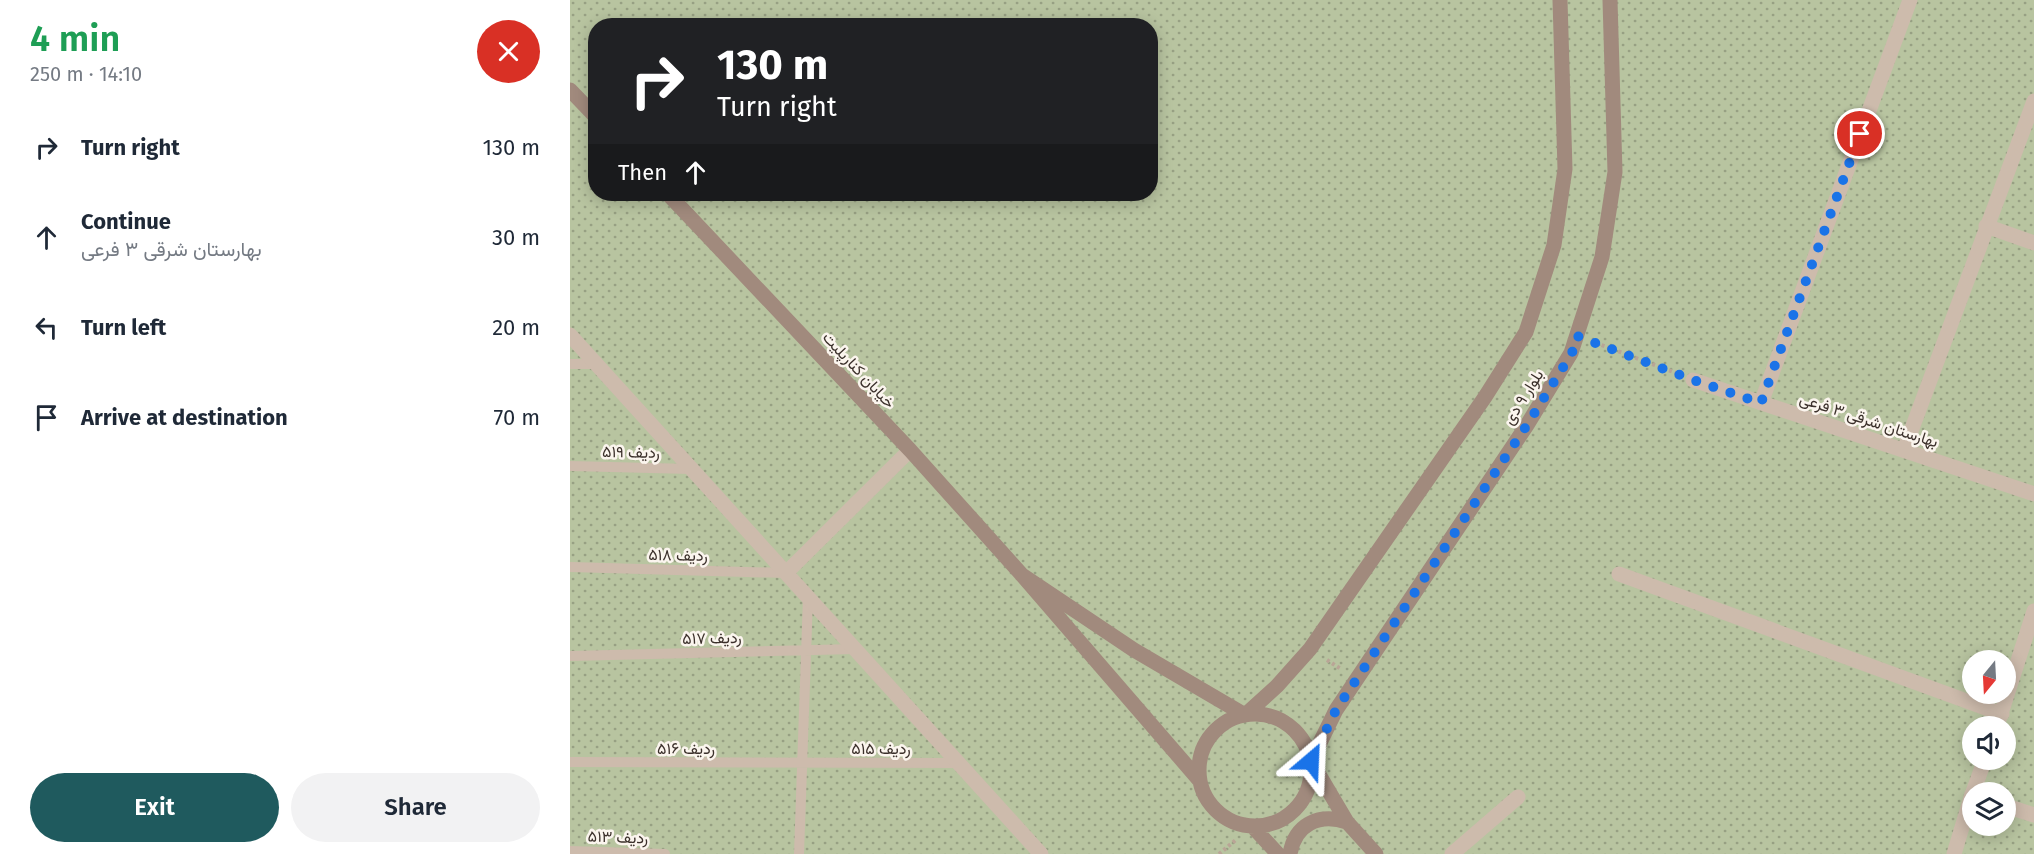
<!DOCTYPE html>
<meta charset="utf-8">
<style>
:root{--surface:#fff;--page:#f2f2f3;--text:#1f2937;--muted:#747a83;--accent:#1f5a5e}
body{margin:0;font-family:"Fira Sans",Vazirmatn,sans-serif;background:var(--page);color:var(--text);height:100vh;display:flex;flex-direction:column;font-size:22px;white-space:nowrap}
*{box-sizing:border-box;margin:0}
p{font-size:20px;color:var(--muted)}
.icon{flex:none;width:33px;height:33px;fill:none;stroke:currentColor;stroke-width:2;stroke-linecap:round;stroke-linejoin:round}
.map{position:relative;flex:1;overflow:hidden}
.details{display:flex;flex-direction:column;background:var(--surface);width:570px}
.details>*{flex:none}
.top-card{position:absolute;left:18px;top:18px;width:570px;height:183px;border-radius:24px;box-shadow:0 3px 15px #0003;background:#202124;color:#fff;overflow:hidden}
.needle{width:39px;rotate:198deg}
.fabs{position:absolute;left:1392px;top:650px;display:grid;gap:12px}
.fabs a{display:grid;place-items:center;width:54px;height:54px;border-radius:50%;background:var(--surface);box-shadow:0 3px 15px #0003;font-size:30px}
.pin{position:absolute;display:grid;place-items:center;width:51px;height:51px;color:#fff;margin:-26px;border:3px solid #fff;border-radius:50%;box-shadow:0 2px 6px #0007}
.me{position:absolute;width:66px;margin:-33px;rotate:26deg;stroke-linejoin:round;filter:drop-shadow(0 0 4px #0008)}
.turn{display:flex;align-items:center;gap:21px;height:126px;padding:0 30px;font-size:27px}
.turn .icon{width:78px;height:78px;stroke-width:2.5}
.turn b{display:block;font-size:42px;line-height:51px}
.then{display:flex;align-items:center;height:57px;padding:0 30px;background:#0003;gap:12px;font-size:22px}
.round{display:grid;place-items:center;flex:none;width:63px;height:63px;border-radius:32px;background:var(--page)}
.headline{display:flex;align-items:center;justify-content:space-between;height:102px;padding:0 30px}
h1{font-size:36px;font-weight:600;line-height:45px;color:#1e9e55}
.button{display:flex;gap:12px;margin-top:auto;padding:12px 30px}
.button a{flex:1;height:69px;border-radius:36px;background:var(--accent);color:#fff;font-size:24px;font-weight:600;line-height:69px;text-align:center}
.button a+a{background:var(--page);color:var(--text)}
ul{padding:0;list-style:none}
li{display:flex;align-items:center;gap:18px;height:90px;padding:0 30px}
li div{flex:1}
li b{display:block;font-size:22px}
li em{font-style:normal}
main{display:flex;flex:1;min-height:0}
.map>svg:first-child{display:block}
</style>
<main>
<section class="details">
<div class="headline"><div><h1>4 min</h1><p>250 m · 14:10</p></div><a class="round" style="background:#d93025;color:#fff"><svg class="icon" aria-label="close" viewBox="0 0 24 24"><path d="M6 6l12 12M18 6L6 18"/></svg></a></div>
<ul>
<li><svg class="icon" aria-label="right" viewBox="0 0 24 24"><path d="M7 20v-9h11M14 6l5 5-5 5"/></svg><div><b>Turn right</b></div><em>130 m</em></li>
<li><svg class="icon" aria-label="ahead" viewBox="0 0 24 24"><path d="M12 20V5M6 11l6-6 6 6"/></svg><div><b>Continue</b><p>بهارستان شرقی ۳ فرعی</p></div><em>30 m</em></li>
<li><svg class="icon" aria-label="left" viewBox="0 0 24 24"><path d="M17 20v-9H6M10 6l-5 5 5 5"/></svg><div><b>Turn left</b></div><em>20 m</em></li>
<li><svg class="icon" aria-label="arrive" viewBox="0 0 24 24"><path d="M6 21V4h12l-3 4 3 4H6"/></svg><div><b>Arrive at destination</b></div><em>70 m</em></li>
</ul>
<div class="button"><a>Exit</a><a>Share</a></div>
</section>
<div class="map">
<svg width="1464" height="854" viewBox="0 0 1464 854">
<defs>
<pattern id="grass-dots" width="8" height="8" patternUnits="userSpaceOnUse" patternTransform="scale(1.5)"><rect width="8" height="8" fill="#b8c4a0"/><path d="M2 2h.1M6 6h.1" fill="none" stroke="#97a083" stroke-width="1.8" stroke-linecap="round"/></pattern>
</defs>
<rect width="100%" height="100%" fill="#f4ebe1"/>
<!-- grass -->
<path fill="url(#grass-dots)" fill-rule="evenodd" d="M0 0H1464V854H0ZM26 26H580V194H26ZM1402 660H1436V693H1402ZM1402 726H1436V759H1402ZM1402 792H1436V825H1402Z"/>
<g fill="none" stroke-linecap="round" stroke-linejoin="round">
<!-- path -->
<path stroke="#b9a596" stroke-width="4" stroke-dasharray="3 3" stroke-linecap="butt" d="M1026 343 1106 373
M757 660 771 669
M649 854 667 839"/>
<!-- lane -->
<path stroke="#cdbbac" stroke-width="10" d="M0 364H27
M0 466 121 469
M0 567 216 573
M0 656 285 649
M0 762 389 763
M0 851 95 854
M229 854 238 597"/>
<!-- street -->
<path stroke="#cdbbac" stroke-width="15" d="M1416 226 1464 243
M0 335 471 854
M1123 380 1464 494
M1191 403 1340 0
M1334 450 1464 101
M216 573 340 450
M1049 574 1432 714
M1427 726 1464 611
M1403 792 1415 759
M1436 806 1464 815
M882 854 948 797
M1384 854 1402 794"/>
<!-- secondary -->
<path stroke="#a18a7d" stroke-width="15" d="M0 90 26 117
M98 194 340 450 452 575 630 781
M452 575 564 650 675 715 707 686 740 649 915 397 956 332 984 245 995 169 990 0
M629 770a56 56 0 1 1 112 0a56 56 0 1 1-112 0Z
M683 827 708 854
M720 854C725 824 749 813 777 822
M806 854 777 822 741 761 766 710 957 425 1001 353 1032 257 1045 172 1040 0"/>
</g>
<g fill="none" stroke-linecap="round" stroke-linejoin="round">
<!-- route -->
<path stroke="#1a73e8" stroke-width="10" stroke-dasharray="0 18" d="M741 761 766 710 957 425 1002 353 1007 336 1123 380 1191 403 1290 134"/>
</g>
<g text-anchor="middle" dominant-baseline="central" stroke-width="5" stroke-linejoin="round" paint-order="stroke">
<!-- street labels -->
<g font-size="16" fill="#3b302b" stroke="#fbf5ee">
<text transform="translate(289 370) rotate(47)">خیابان کنارپلیت</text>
<text transform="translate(953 397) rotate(-58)">بلوار ۹ دی</text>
<text transform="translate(1299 420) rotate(18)">بهارستان شرقی ۳ فرعی</text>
<text transform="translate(61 452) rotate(1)">ردیف ۵۱۹</text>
<text transform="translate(108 555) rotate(1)">ردیف ۵۱۸</text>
<text transform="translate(142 638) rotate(-1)">ردیف ۵۱۷</text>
<text x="116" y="748">ردیف ۵۱۶</text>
<text x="311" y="748">ردیف ۵۱۵</text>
<text transform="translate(48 837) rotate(2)">ردیف ۵۱۳</text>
</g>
</g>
</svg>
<div class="fabs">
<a><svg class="needle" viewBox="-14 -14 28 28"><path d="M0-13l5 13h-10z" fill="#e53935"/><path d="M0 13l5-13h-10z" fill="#747a83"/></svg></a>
<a><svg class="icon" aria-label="sound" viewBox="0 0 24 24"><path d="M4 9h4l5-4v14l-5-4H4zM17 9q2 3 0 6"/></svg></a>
<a><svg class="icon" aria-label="layers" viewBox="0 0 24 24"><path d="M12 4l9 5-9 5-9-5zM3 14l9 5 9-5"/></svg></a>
</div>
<div class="pin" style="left:1290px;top:134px;background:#d93025"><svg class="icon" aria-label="arrive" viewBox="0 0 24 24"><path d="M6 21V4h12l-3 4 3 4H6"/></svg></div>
<svg class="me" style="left:741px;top:761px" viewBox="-20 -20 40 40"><path d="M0-17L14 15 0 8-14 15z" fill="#1a73e8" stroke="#fff" stroke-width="4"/></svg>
<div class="top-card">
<div class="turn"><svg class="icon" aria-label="right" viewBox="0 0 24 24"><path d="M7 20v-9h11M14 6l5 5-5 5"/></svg><div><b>130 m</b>Turn right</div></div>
<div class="then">Then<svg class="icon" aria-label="ahead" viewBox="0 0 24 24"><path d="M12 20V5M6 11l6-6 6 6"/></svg></div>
</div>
</div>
</main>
